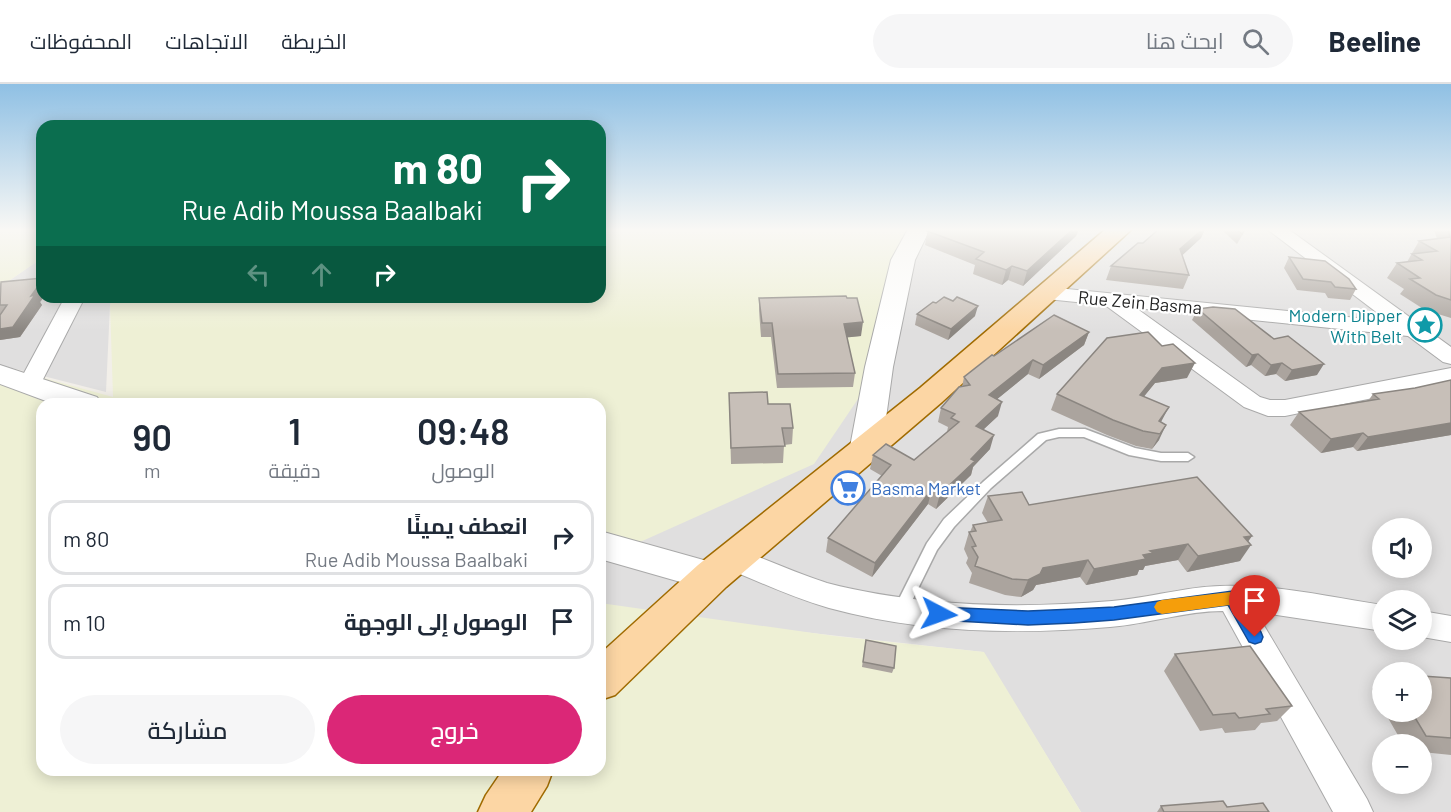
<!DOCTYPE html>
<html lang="ar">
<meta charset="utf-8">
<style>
:root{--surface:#fff;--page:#f6f6f7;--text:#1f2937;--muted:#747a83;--line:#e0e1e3;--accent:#db2777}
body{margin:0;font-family:Barlow,Cairo,sans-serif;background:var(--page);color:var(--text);direction:rtl;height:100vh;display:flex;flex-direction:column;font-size:22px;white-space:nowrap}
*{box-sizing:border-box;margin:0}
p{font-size:20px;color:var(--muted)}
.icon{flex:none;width:33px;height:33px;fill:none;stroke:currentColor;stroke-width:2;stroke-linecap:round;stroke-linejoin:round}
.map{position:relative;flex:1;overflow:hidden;direction:ltr}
.drawer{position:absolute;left:36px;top:314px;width:570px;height:378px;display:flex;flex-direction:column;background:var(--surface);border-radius:18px;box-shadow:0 3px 15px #0003;direction:rtl}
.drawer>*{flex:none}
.hud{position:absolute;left:36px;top:36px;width:570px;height:183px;border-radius:18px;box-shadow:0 3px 15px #0003;direction:rtl;background:#0b6e4f;color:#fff;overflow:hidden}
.fabs{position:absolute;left:1372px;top:434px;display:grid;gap:12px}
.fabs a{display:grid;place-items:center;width:60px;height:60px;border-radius:50%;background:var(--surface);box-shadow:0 3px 15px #0003;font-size:30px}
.pin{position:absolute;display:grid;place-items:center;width:51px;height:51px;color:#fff;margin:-62px -26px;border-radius:50% 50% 50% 0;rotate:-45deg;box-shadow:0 0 6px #0007}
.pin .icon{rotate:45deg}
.me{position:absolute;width:66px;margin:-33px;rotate:94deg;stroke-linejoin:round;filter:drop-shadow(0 0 4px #0008)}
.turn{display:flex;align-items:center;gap:21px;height:126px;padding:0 24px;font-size:27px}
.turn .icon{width:78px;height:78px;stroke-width:2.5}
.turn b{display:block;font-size:42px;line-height:51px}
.lanes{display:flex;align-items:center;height:57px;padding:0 24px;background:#0003;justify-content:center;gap:30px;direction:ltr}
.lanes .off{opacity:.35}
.eta{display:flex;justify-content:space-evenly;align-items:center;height:102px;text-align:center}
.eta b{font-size:36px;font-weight:600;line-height:42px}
.button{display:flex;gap:12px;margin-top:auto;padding:12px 24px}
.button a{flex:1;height:69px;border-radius:36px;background:var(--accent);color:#fff;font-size:24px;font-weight:600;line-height:69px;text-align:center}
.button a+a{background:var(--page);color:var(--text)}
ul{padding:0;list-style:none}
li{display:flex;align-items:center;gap:18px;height:75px;margin:0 12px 9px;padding:0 12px;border:3px solid var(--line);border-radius:18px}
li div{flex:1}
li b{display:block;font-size:22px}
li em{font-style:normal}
header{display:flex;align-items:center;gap:36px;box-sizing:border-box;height:84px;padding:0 30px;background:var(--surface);border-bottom:2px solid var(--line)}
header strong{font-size:28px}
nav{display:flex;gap:33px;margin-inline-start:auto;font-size:21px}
.search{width:420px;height:54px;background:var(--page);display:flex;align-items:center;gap:15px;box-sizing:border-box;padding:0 21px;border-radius:33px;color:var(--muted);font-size:22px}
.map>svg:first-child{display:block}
</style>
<header>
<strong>Beeline</strong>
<div class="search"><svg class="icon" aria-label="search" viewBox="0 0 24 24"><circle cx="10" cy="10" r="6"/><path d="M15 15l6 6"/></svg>ابحث هنا</div>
<nav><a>الخريطة</a><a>الاتجاهات</a><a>المحفوظات</a></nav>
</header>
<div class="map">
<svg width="1451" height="728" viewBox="0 0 1451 728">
<rect width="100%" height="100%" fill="#f2efe9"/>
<!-- residential -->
<path fill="#e0dfdf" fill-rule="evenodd" d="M910 145H1451V728H1081L983 568 748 542 600 520V474L873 251 904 151ZM1383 444H1422V483H1383ZM1383 516H1422V555H1383ZM1383 588H1422V627H1383ZM1383 660H1422V699H1383Z
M42 174V213H116L110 221 106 308 0 281V203Z"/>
<!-- farmland -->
<path fill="#eef0d5" d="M0 145H42V174L0 203Z
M600 145H910L904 152 873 251 860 312 814 380 600 476V320H42V686H600V519L834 552 984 568 1081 728H0V282L113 313 110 220 116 213H600Z"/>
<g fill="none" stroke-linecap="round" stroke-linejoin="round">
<!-- service casing -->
<g stroke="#a9a9a9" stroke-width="3">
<path id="service" d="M1059 345H1085L1135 364 1161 369H1188L1194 373 1188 377H1161L1129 371 1084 353H1059L1046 356 991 404 954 443 937 466 906 529 901 531 896 529 894 525 927 459 944 435 983 398 1038 350Z"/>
</g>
<!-- minor casing -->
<g stroke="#a9a9a9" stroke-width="2">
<path id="minor" d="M1267 145H1288L1451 263V280L1443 278 1408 252 1136 224 1260 313 1270 316H1285L1451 284V298L1285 332H1268L1244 323 1105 221 1047 215 1040 213 1037 209 1040 205 1047 203 1388 237Z
M65 213H85L37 307 29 309 21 307 17 302Z
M733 464C765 474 795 489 827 499 861 508 895 513 930 517 990 523 1052 522 1112 517 1148 514 1184 503 1220 502 1275 500 1329 513 1383 521V547L1256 528 1367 715 1373 728H1333L1223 527C1185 527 1148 540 1110 543 1017 551 920 549 829 524 793 514 758 497 723 483L718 475 723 467Z
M1422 527 1451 532V558L1422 553Z"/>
</g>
<!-- tertiary casing -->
<g stroke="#a9a9a9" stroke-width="2">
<path id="tertiary" d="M908 145H930L915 176 893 283 882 363 877 371 866 374 855 371 850 363 865 283 891 176Z
M0 281 97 313 102 320H54L0 300Z
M600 447 725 482 730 492 725 502 712 507 600 475Z"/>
</g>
<!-- primary casing -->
<g stroke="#a06b00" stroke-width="3">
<path id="primary" d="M1106 145H1132L942 318 726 503 615 611 600 616V570L698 481 920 304Z
M503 686H553L547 702 531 728H478L486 711Z"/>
</g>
<!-- service -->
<use href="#service" fill="#fff" fill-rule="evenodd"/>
<!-- minor -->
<use href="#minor" fill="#fff" fill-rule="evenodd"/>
<!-- tertiary -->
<use href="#tertiary" fill="#fff" fill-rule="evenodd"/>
<!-- primary -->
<use href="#primary" fill="#fcd6a4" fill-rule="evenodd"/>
</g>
<!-- wall -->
<path fill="#aba49e" d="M928 145H1079L1076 152 1023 202 1008 196 1002 201 973 190 975 181 925 161Z
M1159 145H1205L1201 154 1182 171 1189 191 1183 205 1106 196 1111 182 1143 159Z
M1221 145H1246L1237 160Z
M1434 145H1451V234L1425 226 1400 210 1404 205 1387 194 1397 179 1407 178 1419 157 1437 155Z
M1289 173 1356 205 1350 216 1328 214 1325 209 1297 206 1284 184Z
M0 199 44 213 40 218 42 221 20 253 0 256Z
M759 214 861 252 847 253 855 289 853 303 777 304 771 253H761L759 227Z
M1198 225 1317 291 1285 297 1276 290 1265 292 1251 281 1246 283 1192 236Z
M917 230 975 232 948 256 915 241Z
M1089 248 1084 261 1039 295 1028 290 997 315 998 332 984 345 990 365 973 383 971 391 936 425 928 420 872 493 826 468 828 454 882 392 870 385 873 371 914 376 947 348 948 343 938 338 941 324 962 303 964 293 994 272Z
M1187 294 1155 299 1144 312 1161 338 1159 356 1152 365 1136 362 1107 351 1051 326 1057 310Z
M1451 296V351L1357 367 1353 363 1321 369 1290 341 1299 328 1368 317 1373 310 1415 304Z
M729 309 768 320 793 344 792 360 784 361 783 379 731 380Z
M988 412 1029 421 1252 452 1248 457 1240 477 1187 488 1178 476 1145 482 1143 486H1139L1137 491 1086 501 1080 493 1036 501 1033 506 1021 513 1005 511 969 499 972 489 966 479 968 474 964 465 969 448H970L973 441 988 439 982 429Z
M865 561 894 584 892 589 862 583Z
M1175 570 1292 622 1277 637 1261 639 1255 646 1225 649 1222 644 1200 647 1164 587Z
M1451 594V671L1422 668V660H1403L1384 627H1422Z
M1383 595V625L1372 605Z
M1161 722 1227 723 1269 728H1157Z"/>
<!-- shaded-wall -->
<path fill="#8b8681" d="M1073 145H1079L1076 152 1023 202 1027 187Z
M1203 145H1205L1201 154 1174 179 1180 165Z
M1012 182 1008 196 1002 201 1006 186Z
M42 197V213H44L40 218 42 221 20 253 0 256V245L31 212Z
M978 222 975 232 948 256 951 245Z
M863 238 861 252 842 254 844 240Z
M1089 248 1084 261 1039 295 1043 281Z
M1258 270 1251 281 1246 283 1252 271Z
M1033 276 1028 290 985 325 989 311Z
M1195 279 1187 294 1155 299 1133 326 1140 311 1162 284Z
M1282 279 1276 290 1265 292 1271 281Z
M1324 280 1317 291 1285 297 1292 286Z
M1002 318 998 332 972 356 976 342Z
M1169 323 1161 338 1159 337Z
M1451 339V351L1357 367 1368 353Z
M1166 341 1159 356 1152 365 1160 350Z
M1363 349 1353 363 1321 369 1331 355Z
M994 351 990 365 973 383 971 391 936 425 940 410 971 375Z
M932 405 928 420 872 493 875 479Z
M1252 452 1245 462 1251 461 1240 477 1187 488 1198 472 1244 453Z
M1188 460 1178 476 1145 482 1143 486H1139L1137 491 1086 501 1094 485 1143 471 1150 467Z
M1088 476 1080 493 1036 501 1033 506 1021 513 1028 496 1043 484Z"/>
<!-- building -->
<path fill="#c7bfb8" stroke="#8b8681" stroke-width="1.5" d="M928 145H1073L1027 187 1012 182 1006 186 976 175 984 168 927 147Z
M1159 145H1203L1180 165 1189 191 1111 182 1138 159H1143Z
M1237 145H1245L1242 150Z
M1448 145H1451V216L1436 211 1410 195 1420 194 1397 179 1422 176 1412 170 1437 167 1419 157 1450 153Z
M1289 173 1325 177 1349 195 1356 205 1335 203 1331 198 1303 195Z
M42 194V197L31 212 35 211 13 243 0 245V231L7 221H0L1 198Z
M846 212 847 214H857L863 238 844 240 855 289 778 290 772 239H762L759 214Z
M944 213 953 217 957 213 978 222 951 245 917 230 933 218 936 219Z
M1213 223 1235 225 1274 255 1288 252 1324 280 1292 286 1282 279 1271 281 1258 270 1252 271 1198 225Z
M1054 231 1089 248 1043 281 1033 276 989 311 1002 318 976 342 994 351 971 375 975 377 940 410 932 405 875 479 828 454 891 381 873 371 886 360 914 376 959 338 951 334 955 330 941 324 959 303 970 301 964 293 992 271 994 272Z
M1148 248 1162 262 1173 260 1195 279 1162 284 1140 311 1169 323 1159 337 1166 341 1160 350 1143 347 1113 336 1057 310 1107 254Z
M1451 296V339L1368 353 1363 349 1331 355 1299 328 1379 315 1373 310 1415 304Z
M767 308 768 320H790L793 344H782L785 362 731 364 729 309Z
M1197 393 1252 452 1244 453 1251 461 1198 472 1188 460 1150 467 1153 469 1143 471 1146 475 1094 485 1088 476 1043 484 1040 490 1028 496 1012 495 975 482 978 473 972 463 976 462 969 448 976 447 973 441 1002 436 988 412 1022 408 1029 421Z
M866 556 896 562 894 584 863 578Z
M1250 562 1292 622 1266 625 1270 630 1239 634 1235 629 1213 631 1175 570Z
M1422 592 1451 594V654L1426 652 1411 627H1422Z
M1223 717 1227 723 1263 719 1269 728H1164L1161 722Z"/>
<!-- sky -->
<linearGradient id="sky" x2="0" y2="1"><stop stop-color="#8fc0e4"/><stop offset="0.59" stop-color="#f9f8f5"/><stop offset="1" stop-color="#f9f8f5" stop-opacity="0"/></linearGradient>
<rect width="1451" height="247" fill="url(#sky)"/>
<!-- route -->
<path fill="#1a73e8" stroke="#114b97" stroke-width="1.5" d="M1233 507 1238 509 1261 548 1263 553 1261 558 1255 560 1249 558 1228 521 1114 536 1074 539 1028 541 939 536 933 534 931 530 933 525 939 523 1028 527 1074 525 1114 523Z"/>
<!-- slow -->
<path fill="#f59e0b" d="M1230 508 1235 510 1238 514 1235 519 1230 521 1162 530 1157 528 1154 523 1157 518 1162 516Z"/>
<!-- icons -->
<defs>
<g id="sight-ring" transform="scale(1.725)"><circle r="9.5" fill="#fff" stroke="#0f9aa8" stroke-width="1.5"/><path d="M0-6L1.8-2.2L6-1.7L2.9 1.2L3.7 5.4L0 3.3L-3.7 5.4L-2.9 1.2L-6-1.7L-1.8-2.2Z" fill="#0f9aa8"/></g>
<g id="supermarket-ring" transform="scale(1.725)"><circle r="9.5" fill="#fff" stroke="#3f7fe0" stroke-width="1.5"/><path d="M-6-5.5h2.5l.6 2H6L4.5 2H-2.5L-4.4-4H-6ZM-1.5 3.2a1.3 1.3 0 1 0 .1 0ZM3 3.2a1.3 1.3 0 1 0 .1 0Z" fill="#3f7fe0"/></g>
</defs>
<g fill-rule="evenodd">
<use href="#sight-ring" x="1425" y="241"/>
<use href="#supermarket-ring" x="848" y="404"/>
</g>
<g text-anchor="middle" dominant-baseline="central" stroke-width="4.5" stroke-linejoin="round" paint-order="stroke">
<!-- street labels -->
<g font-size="18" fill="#222" stroke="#fff">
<text transform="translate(1140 218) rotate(5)">Rue Zein Basma</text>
</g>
<!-- culture labels -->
<g font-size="18" fill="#0d838f" stroke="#fff" text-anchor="end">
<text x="1402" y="231">Modern Dipper<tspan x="1402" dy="21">With Belt</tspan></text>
</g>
<!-- shop labels -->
<g font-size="18" fill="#366cbe" stroke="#fff" text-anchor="start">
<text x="871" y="404">Basma Market</text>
</g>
</g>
</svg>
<div class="fabs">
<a><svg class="icon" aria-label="sound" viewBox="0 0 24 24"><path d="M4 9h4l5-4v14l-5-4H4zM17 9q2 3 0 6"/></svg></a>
<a><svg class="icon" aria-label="layers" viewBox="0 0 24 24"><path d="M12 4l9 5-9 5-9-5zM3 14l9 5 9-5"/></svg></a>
<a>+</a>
<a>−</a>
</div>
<div class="pin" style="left:1255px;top:553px;background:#d93025"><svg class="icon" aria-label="arrive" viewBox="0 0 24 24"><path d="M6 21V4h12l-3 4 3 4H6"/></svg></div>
<svg class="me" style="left:939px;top:530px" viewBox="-20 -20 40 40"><path d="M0-17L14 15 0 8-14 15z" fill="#1a73e8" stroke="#fff" stroke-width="4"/></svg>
<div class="hud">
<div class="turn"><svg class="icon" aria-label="right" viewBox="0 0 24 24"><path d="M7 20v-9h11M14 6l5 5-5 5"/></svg><div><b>80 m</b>Rue Adib Moussa Baalbaki</div></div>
<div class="lanes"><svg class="icon off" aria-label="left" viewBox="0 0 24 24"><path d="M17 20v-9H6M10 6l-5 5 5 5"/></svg><svg class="icon off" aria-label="ahead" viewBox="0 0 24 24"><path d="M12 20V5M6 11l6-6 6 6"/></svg><svg class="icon" aria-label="right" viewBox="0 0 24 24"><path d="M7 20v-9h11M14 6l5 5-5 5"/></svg></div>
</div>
<section class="drawer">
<div class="eta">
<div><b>09:48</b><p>الوصول</p></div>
<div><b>1</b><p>دقيقة</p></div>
<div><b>90</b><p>m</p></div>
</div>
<ul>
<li><svg class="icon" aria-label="right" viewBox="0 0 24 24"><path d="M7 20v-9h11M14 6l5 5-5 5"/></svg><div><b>انعطف يمينًا</b><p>Rue Adib Moussa Baalbaki</p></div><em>80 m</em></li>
<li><svg class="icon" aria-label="arrive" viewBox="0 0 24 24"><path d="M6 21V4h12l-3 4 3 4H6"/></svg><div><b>الوصول إلى الوجهة</b></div><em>10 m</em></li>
</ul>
<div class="button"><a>خروج</a><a>مشاركة</a></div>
</section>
</div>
